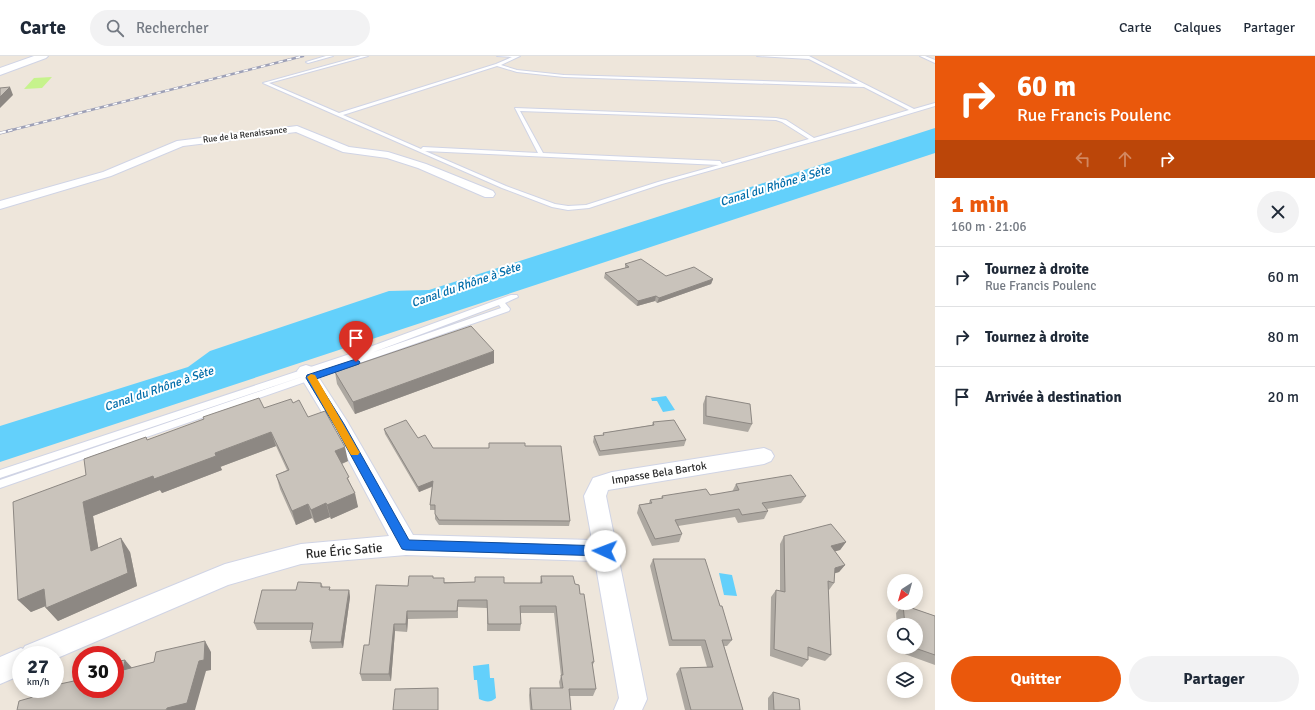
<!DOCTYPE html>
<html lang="fr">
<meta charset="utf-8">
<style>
:root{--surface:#fff;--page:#f2f2f3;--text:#1f2937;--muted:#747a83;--line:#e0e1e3;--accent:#ea580c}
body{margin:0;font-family:Signika,sans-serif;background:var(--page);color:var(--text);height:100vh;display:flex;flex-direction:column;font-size:15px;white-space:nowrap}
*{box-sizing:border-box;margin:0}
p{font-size:13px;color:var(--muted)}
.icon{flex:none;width:22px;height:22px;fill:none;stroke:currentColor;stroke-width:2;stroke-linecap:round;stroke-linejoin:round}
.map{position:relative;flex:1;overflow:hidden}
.details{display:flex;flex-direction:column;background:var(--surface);width:380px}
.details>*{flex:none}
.banner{background:#ea580c;color:#fff;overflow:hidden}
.needle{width:26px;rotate:217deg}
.tools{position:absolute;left:887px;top:518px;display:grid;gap:8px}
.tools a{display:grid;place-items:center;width:36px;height:36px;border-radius:50%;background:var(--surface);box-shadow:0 2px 10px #0003;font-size:20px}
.speed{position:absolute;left:12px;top:590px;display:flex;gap:8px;font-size:20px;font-weight:700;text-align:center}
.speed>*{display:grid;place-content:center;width:52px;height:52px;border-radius:50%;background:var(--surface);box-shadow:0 2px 10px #0003;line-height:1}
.speed small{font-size:10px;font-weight:400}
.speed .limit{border:6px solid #d22;background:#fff;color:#111}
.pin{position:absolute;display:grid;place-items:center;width:34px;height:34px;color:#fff;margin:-41px -17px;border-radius:50% 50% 50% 0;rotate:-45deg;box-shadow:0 0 4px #0007}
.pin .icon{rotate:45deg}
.me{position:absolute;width:44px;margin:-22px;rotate:272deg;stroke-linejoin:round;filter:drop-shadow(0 0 3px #0008)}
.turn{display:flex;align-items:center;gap:14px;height:84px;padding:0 16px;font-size:18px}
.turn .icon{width:52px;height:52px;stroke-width:2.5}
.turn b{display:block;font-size:28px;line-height:34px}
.lanes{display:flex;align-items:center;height:38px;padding:0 16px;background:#0003;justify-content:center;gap:20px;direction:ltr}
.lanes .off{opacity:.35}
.round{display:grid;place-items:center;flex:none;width:42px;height:42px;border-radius:21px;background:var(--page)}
.headline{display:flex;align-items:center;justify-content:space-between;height:68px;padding:0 16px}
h1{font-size:24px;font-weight:800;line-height:30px;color:var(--accent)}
.primary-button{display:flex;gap:8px;margin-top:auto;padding:8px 16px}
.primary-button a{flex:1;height:46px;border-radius:24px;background:var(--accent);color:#fff;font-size:16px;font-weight:800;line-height:46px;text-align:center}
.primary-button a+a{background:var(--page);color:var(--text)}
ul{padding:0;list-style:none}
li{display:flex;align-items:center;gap:12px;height:60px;padding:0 16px;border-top:1px solid var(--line)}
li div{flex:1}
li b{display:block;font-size:15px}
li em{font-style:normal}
header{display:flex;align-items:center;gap:24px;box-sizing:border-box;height:56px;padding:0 20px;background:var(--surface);border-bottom:1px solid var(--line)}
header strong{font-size:19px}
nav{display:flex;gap:22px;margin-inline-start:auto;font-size:14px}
.search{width:280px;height:36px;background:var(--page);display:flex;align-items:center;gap:10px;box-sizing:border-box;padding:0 14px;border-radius:22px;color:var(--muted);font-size:15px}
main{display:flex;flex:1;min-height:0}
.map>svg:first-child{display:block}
</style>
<header>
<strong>Carte</strong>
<div class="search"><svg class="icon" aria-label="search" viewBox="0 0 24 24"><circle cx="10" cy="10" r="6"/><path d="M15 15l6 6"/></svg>Rechercher</div>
<nav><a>Carte</a><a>Calques</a><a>Partager</a></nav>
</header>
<main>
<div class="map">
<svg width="935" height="654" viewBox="0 0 935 654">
<rect width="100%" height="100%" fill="#eee6db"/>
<!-- pitch -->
<path fill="#c6f38c" d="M52 21 42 32 24 33 34 22Z"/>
<!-- water -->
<path fill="#63d0fb" d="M935 72V97L0 406V370L188 311 210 295 389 235 429 234Z
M666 340 675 354 663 356 657 345H652L651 342Z
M719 517 732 519 737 540 724 539Z
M489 608 490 622H494L496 642C490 647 486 646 479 643L477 624H474L473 610Z"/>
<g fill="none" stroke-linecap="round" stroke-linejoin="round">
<!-- lane casing -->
<g stroke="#d0d4e5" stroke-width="2">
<path id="lane" d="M326 0H333L308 7 306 6Z
M361 0H368L269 27 339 57 496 8 512 1 497 0H520L501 9 517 14 564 19 858 28 809 3 757 0H809L914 53 935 47V50L858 73 662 128 589 152 568 154 552 151 502 132 263 27ZM497 10 517 16 564 21 864 31 909 54 814 82 786 64 776 62 515 52 538 97 423 91 421 93 343 59ZM520 55 776 64 782 66 809 83 722 108 720 105 543 97ZM425 95 719 109 658 126 586 149 568 150 555 148 506 130Z
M920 0H925L935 4V7Z
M511 239H517L518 241 505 247 510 253 509 255 0 432V424L313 317 0 422V414L356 296ZM499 249 501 252 371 297Z"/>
</g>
<!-- street casing -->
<g stroke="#d0d4e5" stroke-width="2">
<path id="street" d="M297 70 349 91 388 96 426 108 493 135 495 138 493 141H485L418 112 387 102 343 96 296 76 183 90 111 120 0 153V145L103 116 177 85Z
M306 309 312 311 347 365 413 479 592 484 584 440 593 422 612 416 764 392 771 395 774 400 771 405 764 408 608 434 606 440 647 643 642 654H614L619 642 595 505 406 499 301 508 228 529 55 603V599H21V619L0 628V601L21 592 23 593 25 590 225 508 301 488 389 480 332 373 297 315 300 311Z"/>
</g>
<!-- secondary casing -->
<g stroke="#d0d4e5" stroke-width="2">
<path id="secondary" d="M34 0H48L46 2 0 19V12Z"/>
</g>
<!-- lane -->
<use href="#lane" fill="#fff" fill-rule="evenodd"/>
<!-- street -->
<use href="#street" fill="#fff" fill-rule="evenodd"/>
<!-- secondary -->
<use href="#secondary" fill="#fff" fill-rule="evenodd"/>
<!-- rail-far1 casing -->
<g stroke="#9da0b7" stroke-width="2.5">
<path id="rail-far1" d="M8 75 303 0"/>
</g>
<!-- rail casing -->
<g stroke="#9da0b7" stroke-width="3">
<path id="rail" d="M0 77 12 74"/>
</g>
<!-- rail-far1 -->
<use href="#rail-far1" stroke="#fff" stroke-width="1.5" stroke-dasharray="4.5" stroke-linecap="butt"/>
<!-- rail -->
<use href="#rail" stroke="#fff" stroke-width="2" stroke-dasharray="6" stroke-linecap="butt"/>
</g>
<!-- wall -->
<path fill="#ada8a1" d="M625 208 666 220 713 223 711 228 657 247 655 245 637 250 604 222 605 217 625 212Z
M494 307 355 358 337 328 335 316Z
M706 340 752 368 748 376 703 368V348Z
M293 347 308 361 348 405 342 408 350 427 358 451 331 463 330 461 315 467 312 462 296 469 280 433 276 419 287 414 276 390 220 411 222 414 162 437 160 434 93 460 98 492 130 496 137 530 58 565 46 552 45 550 31 556 18 544 86 419 148 384 264 352Z
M653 366 686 384 684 390 599 400 593 386 594 380 603 379V377L652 369Z
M384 373 433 392H489L525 390 570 465 569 470 439 469 435 463V454H430V449L432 431 419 436 385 378Z
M736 428 806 440 801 447 767 453 768 455 764 463 738 467 735 461 678 470 682 478 679 486 652 490 637 457 639 449 649 447 650 444 661 443 662 440 710 439 732 436Z
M784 480 846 486 840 494 834 495 845 509 839 516 835 517 834 527 829 534H828L831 599 825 605 808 600V604L802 611 770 600 771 541 776 534 780 535V488Z
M653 503 720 550 732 584 727 590H724L743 654H685L676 618 680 612 707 611 701 590H669L650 510Z
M541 520 575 528 580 538 594 606 592 611 596 633 593 640H570L571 654H530L529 639 530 632H560L559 626 561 620 554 557H521V568L520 575H487V552L458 551V562L408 563 407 576 395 575 391 625H362L360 618 369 589 408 530 433 522H444V526L540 527Z
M321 527 323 531 331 534H349L350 541 343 592 312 593 310 586 312 574H257L254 567 296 534Z
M903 549 935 560V609L899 596 898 591H916V569H897L896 557Z
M773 636 800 654H768V642Z"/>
<!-- shaded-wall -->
<path fill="#8d8883" d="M10 31 13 39 0 52V41Z
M713 223 711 228 657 247 659 242Z
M656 240 655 245 637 250 638 245Z
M494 295V307L355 358 353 346Z
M271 376 276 390 220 411 215 397Z
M345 391 348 405 338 409 335 395Z
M216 400 222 414 162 437 160 434 93 460 101 508 91 495 83 446 153 420Z
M433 425V430L419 436 418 431Z
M355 437 358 451 331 463 327 449Z
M326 447 330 461 315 467 311 454Z
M308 448 312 462 296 469 292 455Z
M121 482 130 496 137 530 58 565 46 552Z
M846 486 840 494 826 498 831 490Z
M845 509 839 516 829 519 835 512Z
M44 533 56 546 31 556 18 544Z
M349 534 350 541 343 592 341 586Z
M407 555 408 563 407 576 406 568Z
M394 568 395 575 391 625 389 618Z
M205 585 211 596V614L206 615 195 654H166L167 652Z
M125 604 134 614H123Z"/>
<!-- building -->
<path fill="#c9c3bb" stroke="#8d8883" d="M10 31 0 41V32Z
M641 203 666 220 694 211 713 223 659 242 656 240 638 245 605 217 629 211 625 208Z
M471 270 494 295 353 346 335 316Z
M706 340 750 348 752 368 706 360Z
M259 342 264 352 291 343 293 347 299 344 308 361 325 355 345 391 335 395 349 421 347 422 355 437 327 449 326 447 311 454 308 448 292 455 276 419 289 414 271 376 215 397 216 400 154 423 153 420 83 446 91 495 121 482 128 517 46 552 44 533 18 544 13 446 86 419 84 403 146 381 147 384 204 363 203 361Z
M406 364 418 382 425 379 433 392H489V387H525V390H561L570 465 439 464 435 458V449H430L433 425 418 431 384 373Z
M674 364 686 384 600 395 594 380 604 379 603 377 654 369 653 366Z
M791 419 806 440 762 447 768 455 742 459 739 453 675 464 682 478 655 483 639 449 652 447 650 444 663 442 662 440 706 433 710 439 739 434 736 428Z
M831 468 846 486 831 490 845 509 835 512 834 527 828 525 831 599 808 591V604L774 593 776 534 785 536 784 480Z
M653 503H705L720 550H722L732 584H722L743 654H691L680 612 713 611 705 584H672Z
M409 520H433V522H444V527L475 526V521H504V527H542L541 520H573L575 528 579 529 580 538H584L594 606H592L596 633H569L571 654H532L530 632H563L561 619H563L556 550H520L521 568H488L487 544H458L457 555H407L406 568H394L389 618H360L364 589H369L376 529 408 530Z
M298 526 321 527V531H330L329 534H349L341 586H310L313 567H254L262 534H296Z
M903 549 935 560V599L912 591H916V569H905Z
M205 585 204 604 199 605 187 647 167 652 166 654H17L19 645 33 641 34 634 38 633H55V629L74 625 76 615 81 614V633H115V606L125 604 123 614 154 606 156 596Z
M438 632V654H393L395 633Z
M773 636 799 643 800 654H774Z"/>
<!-- route -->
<path fill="#1a73e8" stroke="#114b97" d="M356 303 360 306 359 308 316 323 344 368 409 484 605 490 609 491 611 495 609 499 605 500 406 494 402 493 336 372 306 322 307 319Z"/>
<!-- slow -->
<path fill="#f59e0b" d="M311 318 315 319 358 394 360 396 358 399H351L307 321Z"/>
<g text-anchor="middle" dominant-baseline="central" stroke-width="4" stroke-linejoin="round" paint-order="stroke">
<!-- far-street labels -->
<g font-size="9" fill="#2a2a2a" stroke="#fff">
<text transform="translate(245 79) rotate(-7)">Rue de la Renaissance</text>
</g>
<!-- street labels -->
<g font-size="11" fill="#2a2a2a" stroke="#fff">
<text transform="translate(659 417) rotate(-9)">Impasse Bela Bartok</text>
</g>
<!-- water labels -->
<g font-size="12" font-style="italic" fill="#006ca9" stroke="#fff">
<text transform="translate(775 130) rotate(-17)">Canal du Rhône à Sète</text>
<text transform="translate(466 229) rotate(-19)">Canal du Rhône à Sète</text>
<text transform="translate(159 333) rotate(-19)">Canal du Rhône à Sète</text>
</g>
<!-- near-street labels -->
<g font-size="13" fill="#2a2a2a" stroke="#fff">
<text transform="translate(344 495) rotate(-5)">Rue Éric Satie</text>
</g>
</g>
</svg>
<div class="tools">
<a><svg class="needle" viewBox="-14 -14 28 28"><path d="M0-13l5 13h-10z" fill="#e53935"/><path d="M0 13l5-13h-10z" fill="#747a83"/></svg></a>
<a><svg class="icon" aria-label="search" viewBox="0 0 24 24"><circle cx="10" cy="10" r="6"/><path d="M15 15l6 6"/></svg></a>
<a><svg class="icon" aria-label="layers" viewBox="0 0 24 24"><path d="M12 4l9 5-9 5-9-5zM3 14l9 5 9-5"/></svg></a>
</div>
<div class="speed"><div>27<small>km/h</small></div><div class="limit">30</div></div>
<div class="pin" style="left:356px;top:306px;background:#d93025"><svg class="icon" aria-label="arrive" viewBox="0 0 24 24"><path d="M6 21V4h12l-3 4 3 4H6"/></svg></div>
<svg class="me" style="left:605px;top:495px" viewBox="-20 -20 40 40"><circle r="19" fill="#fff"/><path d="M0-13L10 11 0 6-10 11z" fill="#1a73e8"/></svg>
</div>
<section class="details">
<div class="banner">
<div class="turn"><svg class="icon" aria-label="right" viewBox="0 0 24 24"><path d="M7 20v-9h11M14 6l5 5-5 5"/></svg><div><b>60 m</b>Rue Francis Poulenc</div></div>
<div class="lanes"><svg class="icon off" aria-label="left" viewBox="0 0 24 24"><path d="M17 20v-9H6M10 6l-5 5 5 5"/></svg><svg class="icon off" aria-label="ahead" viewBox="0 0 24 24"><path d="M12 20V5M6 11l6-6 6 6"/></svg><svg class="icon" aria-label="right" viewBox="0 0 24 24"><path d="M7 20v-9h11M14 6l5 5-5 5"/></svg></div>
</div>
<div class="headline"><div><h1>1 min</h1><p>160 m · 21:06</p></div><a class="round"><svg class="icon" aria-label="close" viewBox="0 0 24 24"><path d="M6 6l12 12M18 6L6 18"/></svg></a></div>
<ul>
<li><svg class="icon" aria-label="right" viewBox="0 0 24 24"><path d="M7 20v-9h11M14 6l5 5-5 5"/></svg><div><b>Tournez à droite</b><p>Rue Francis Poulenc</p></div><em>60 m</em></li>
<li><svg class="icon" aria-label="right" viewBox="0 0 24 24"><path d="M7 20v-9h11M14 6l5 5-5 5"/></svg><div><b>Tournez à droite</b></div><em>80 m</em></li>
<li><svg class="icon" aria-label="arrive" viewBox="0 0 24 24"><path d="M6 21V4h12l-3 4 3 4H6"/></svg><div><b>Arrivée à destination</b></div><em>20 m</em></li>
</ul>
<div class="primary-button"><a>Quitter</a><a>Partager</a></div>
</section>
</main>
